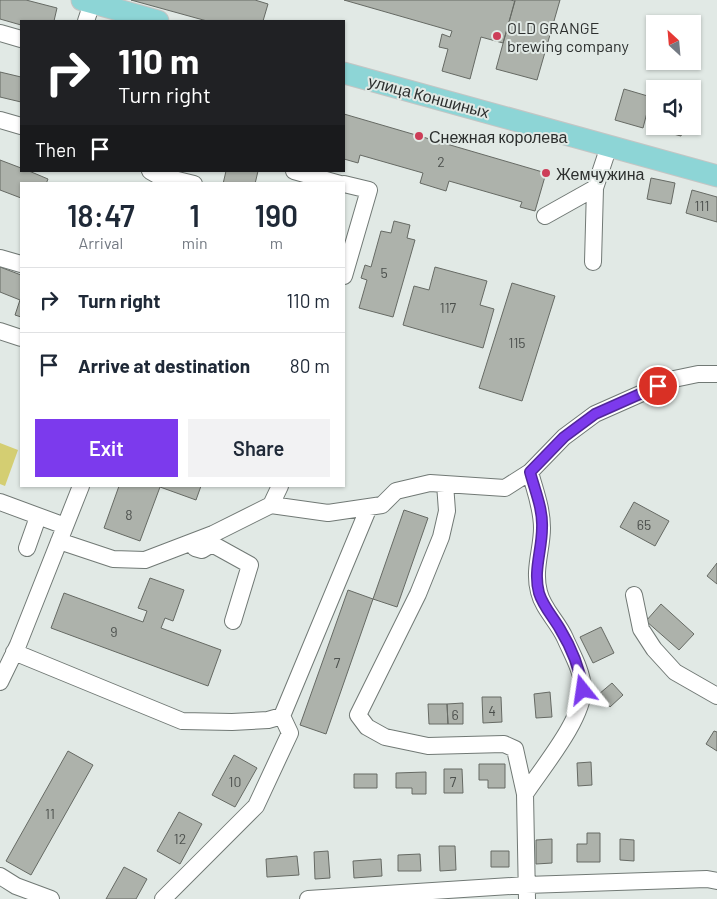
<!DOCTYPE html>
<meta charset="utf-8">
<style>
:root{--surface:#fff;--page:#f2f2f3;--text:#1f2937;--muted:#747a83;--line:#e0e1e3;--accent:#7c3aed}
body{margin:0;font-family:Barlow,sans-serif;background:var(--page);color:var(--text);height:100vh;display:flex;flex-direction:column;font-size:19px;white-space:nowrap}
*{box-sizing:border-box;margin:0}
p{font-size:16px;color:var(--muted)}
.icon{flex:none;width:28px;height:28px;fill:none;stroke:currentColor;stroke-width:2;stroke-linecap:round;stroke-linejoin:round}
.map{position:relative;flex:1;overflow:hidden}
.drawer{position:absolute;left:20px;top:182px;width:325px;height:305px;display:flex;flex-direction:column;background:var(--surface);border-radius:0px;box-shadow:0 1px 4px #0004}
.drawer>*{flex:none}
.banner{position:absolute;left:20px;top:20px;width:325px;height:152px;border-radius:0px;box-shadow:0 1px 4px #0004;background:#202124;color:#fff;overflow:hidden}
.needle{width:32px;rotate:334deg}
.buttons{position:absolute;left:646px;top:15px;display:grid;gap:10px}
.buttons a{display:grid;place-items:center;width:55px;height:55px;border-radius:0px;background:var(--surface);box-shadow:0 1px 4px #0004;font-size:25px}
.pin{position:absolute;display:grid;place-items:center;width:42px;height:42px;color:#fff;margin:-21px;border:2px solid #fff;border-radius:50%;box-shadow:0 1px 5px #0007}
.me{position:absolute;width:55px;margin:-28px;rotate:345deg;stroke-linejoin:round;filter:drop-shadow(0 0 4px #0008)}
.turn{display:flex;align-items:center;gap:18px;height:105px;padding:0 15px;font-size:22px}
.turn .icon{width:65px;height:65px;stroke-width:2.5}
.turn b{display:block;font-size:35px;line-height:42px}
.then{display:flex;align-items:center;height:48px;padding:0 15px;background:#0003;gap:10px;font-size:19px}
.eta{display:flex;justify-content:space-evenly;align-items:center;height:85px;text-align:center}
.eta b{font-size:30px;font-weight:600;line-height:35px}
.primary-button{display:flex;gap:10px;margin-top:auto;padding:10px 15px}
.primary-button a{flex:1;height:58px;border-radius:0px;background:var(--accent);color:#fff;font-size:20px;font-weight:600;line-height:58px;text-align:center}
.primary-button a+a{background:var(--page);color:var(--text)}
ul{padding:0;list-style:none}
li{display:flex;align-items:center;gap:15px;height:65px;padding:0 15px;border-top:1px solid var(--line)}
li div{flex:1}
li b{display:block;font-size:19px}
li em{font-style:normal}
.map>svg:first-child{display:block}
</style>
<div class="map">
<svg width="717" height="899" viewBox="0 0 717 899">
<rect width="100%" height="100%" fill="#e1e9e5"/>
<!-- green -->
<path fill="#d4ce72" d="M0 443 18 450 5 486 0 484Z"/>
<!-- building -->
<path fill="#adb2ab" stroke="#666a64" d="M0 0H26L57 8 54 21H21V25L0 19Z
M131 0H255L268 4 263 21H207Z
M344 0H510L515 1 503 43 481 37 470 79 442 71 448 49 439 47 442 34 450 37 452 31Z
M515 0H560L537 80 496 69Z
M0 72 21 77V102L0 97Z
M624 89 651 97 643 128 615 120Z
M344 114 546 173 535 211 520 207 522 202 449 181 446 191 420 183 423 173 360 155 358 163 344 159Z
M655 123V126H684L681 136 654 129Z
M0 160 21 168V171H29L48 179 46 184H21V198L0 190Z
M226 171H258L255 184H223Z
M651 178 675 183 671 204 647 199Z
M692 190 717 197V222L686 213Z
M394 221 410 225 407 238 415 240 393 317 359 308 367 280 361 278 365 265 371 267 381 231 391 233Z
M0 267 21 275V317L15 315 20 300 0 292Z
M435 267 487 281 480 305 494 309 483 348 403 325 414 286 429 290Z
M512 283 555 296 522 401 479 388Z
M119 486H201L196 500 160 487 140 541 104 528Z
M634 502 669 521 655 546 620 527Z
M404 510 428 518 397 607 373 599Z
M717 563V584L707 576Z
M150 578 184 590 173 621 165 618 161 628 221 650 208 686 51 628 64 593 143 622 147 611 138 608Z
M348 590 373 599 326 734 300 725Z
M661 604 694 634 679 650 646 621Z
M601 627 614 653 593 663 580 637Z
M612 683 623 695 610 707 599 694Z
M550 692 552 717 536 718 534 694Z
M482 697H501L502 722 483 723Z
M463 703V724H448L447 704Z
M428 704H447L448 724H429Z
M714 731 717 732V751L706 744Z
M68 751 93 765 31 875 6 861Z
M234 755 257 768 235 807 212 795Z
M591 762 592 785 578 786 577 763Z
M479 764H505V788H488V780H479Z
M444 769H462L463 793H444Z
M426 772V794H412V788H396V773Z
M354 774H377V788H354Z
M179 812 202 824 180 864 157 851Z
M587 833H600V862H577V844H587Z
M552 839V863L536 864V840Z
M620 839 634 840V861L620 860Z
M439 846H455L456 870 440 871Z
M328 851 330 878 315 879 314 852Z
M491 851H509V867H491Z
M420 854 421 871H398V855Z
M297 856 299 875 267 877 266 859Z
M381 859 382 876 354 878 353 861Z
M124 867 147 879 136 899H106Z"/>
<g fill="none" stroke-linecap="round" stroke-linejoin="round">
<!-- minor casing -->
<g stroke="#717975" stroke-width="18">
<path id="minor" d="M86 21 92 3
M0 33 21 39
M0 120 21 126
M150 171 157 175 194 184
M294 171 340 184
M344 184 369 190 344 276
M545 216 595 188 609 146
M0 258 21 264
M593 262 595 188
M0 331 21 338
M445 484 447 511 441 537 418 594 358 715 367 727 385 737 428 746 504 744 515 749 525 794 527 899
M0 502 65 526
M271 505 280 486
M59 541 113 559 145 560 213 534 271 505 328 513 382 505 396 491 430 483 505 488 530 472 564 437 595 414 674 379 698 374H717
M27 548 38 517
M195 548 202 550 212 544 250 565 233 621
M634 595 641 629 654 649 675 672 717 696
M14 652 182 721 232 722 268 720 282 716 369 507
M0 682 18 645 81 486
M525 794C542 768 584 718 583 688 582 671 572 654 565 638 558 622 543 609 539 592 533 570 542 549 542 528 542 508 535 491 530 472
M0 876 16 886 51 899
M163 899 256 806 290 733 282 716
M308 899 526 885 707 879 717 881"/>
</g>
<!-- major casing -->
<g stroke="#c4c5c4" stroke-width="23">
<path id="major" d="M82 0 158 21
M344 73 717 176"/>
</g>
<!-- minor -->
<use href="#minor" stroke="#fff" stroke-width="16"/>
<!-- major -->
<use href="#major" stroke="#8dd5d6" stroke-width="21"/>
</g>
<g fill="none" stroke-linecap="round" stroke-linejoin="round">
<!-- route casing -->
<g stroke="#51269a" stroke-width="12">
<path id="route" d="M583 690C580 670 571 647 560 629 553 617 543 606 539 593 533 571 542 550 542 528 543 509 535 491 530 472L564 437 595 414 658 386"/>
</g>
<!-- route -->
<use href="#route" stroke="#7c3aed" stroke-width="9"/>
</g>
<!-- markers -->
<g fill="#cd3d58" stroke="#e1e9e5" stroke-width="2">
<circle cx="497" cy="36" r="5"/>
<circle cx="419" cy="136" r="5"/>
<circle cx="546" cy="173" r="5"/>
</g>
<g text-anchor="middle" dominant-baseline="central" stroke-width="4" stroke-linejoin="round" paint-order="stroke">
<!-- number labels -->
<g font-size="14" fill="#4c504d">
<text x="441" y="161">2</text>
<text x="702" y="205">111</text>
<text x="384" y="272">5</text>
<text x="448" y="307">117</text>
<text x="517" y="342">115</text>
<text x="129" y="514">8</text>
<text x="644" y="524">65</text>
<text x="114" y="631">9</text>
<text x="337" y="662">7</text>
<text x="492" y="710">4</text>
<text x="455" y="714">6</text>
<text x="235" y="781">10</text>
<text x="453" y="781">7</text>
<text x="50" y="813">11</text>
<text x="180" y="838">12</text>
</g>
<!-- poi labels -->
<g font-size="16" fill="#2c2f2e" stroke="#e1e9e5" text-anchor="start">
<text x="507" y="27">OLD GRANGE<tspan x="507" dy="18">brewing company</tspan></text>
<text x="429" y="136">Снежная королева</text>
<text x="556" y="173">Жемчужина</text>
</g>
<!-- street labels -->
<g font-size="16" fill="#2c2f2e" stroke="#e1e9e5">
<text transform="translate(429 96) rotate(15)">улица Коншиных</text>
</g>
</g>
</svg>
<div class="buttons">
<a><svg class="needle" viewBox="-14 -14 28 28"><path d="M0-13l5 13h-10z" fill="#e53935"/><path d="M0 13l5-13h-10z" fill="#747a83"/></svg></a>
<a><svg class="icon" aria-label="sound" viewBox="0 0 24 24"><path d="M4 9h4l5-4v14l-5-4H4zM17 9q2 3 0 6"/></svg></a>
</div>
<div class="pin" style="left:658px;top:386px;background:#d93025"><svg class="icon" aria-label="arrive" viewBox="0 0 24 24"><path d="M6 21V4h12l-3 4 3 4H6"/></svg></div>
<svg class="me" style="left:583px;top:690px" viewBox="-20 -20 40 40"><path d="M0-17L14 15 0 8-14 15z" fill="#7c3aed" stroke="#fff" stroke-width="4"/></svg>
<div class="banner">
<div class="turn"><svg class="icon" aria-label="right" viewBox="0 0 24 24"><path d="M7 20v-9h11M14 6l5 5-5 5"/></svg><div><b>110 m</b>Turn right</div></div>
<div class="then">Then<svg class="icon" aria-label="arrive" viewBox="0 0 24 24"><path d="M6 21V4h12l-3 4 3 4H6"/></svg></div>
</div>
<section class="drawer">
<div class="eta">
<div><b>18:47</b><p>Arrival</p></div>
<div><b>1</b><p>min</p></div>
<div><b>190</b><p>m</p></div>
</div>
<ul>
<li><svg class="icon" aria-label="right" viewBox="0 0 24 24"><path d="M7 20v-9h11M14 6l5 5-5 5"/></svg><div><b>Turn right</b></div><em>110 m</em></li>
<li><svg class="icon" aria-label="arrive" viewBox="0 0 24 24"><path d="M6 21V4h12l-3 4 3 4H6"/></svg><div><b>Arrive at destination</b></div><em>80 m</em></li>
</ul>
<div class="primary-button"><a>Exit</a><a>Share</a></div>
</section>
</div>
